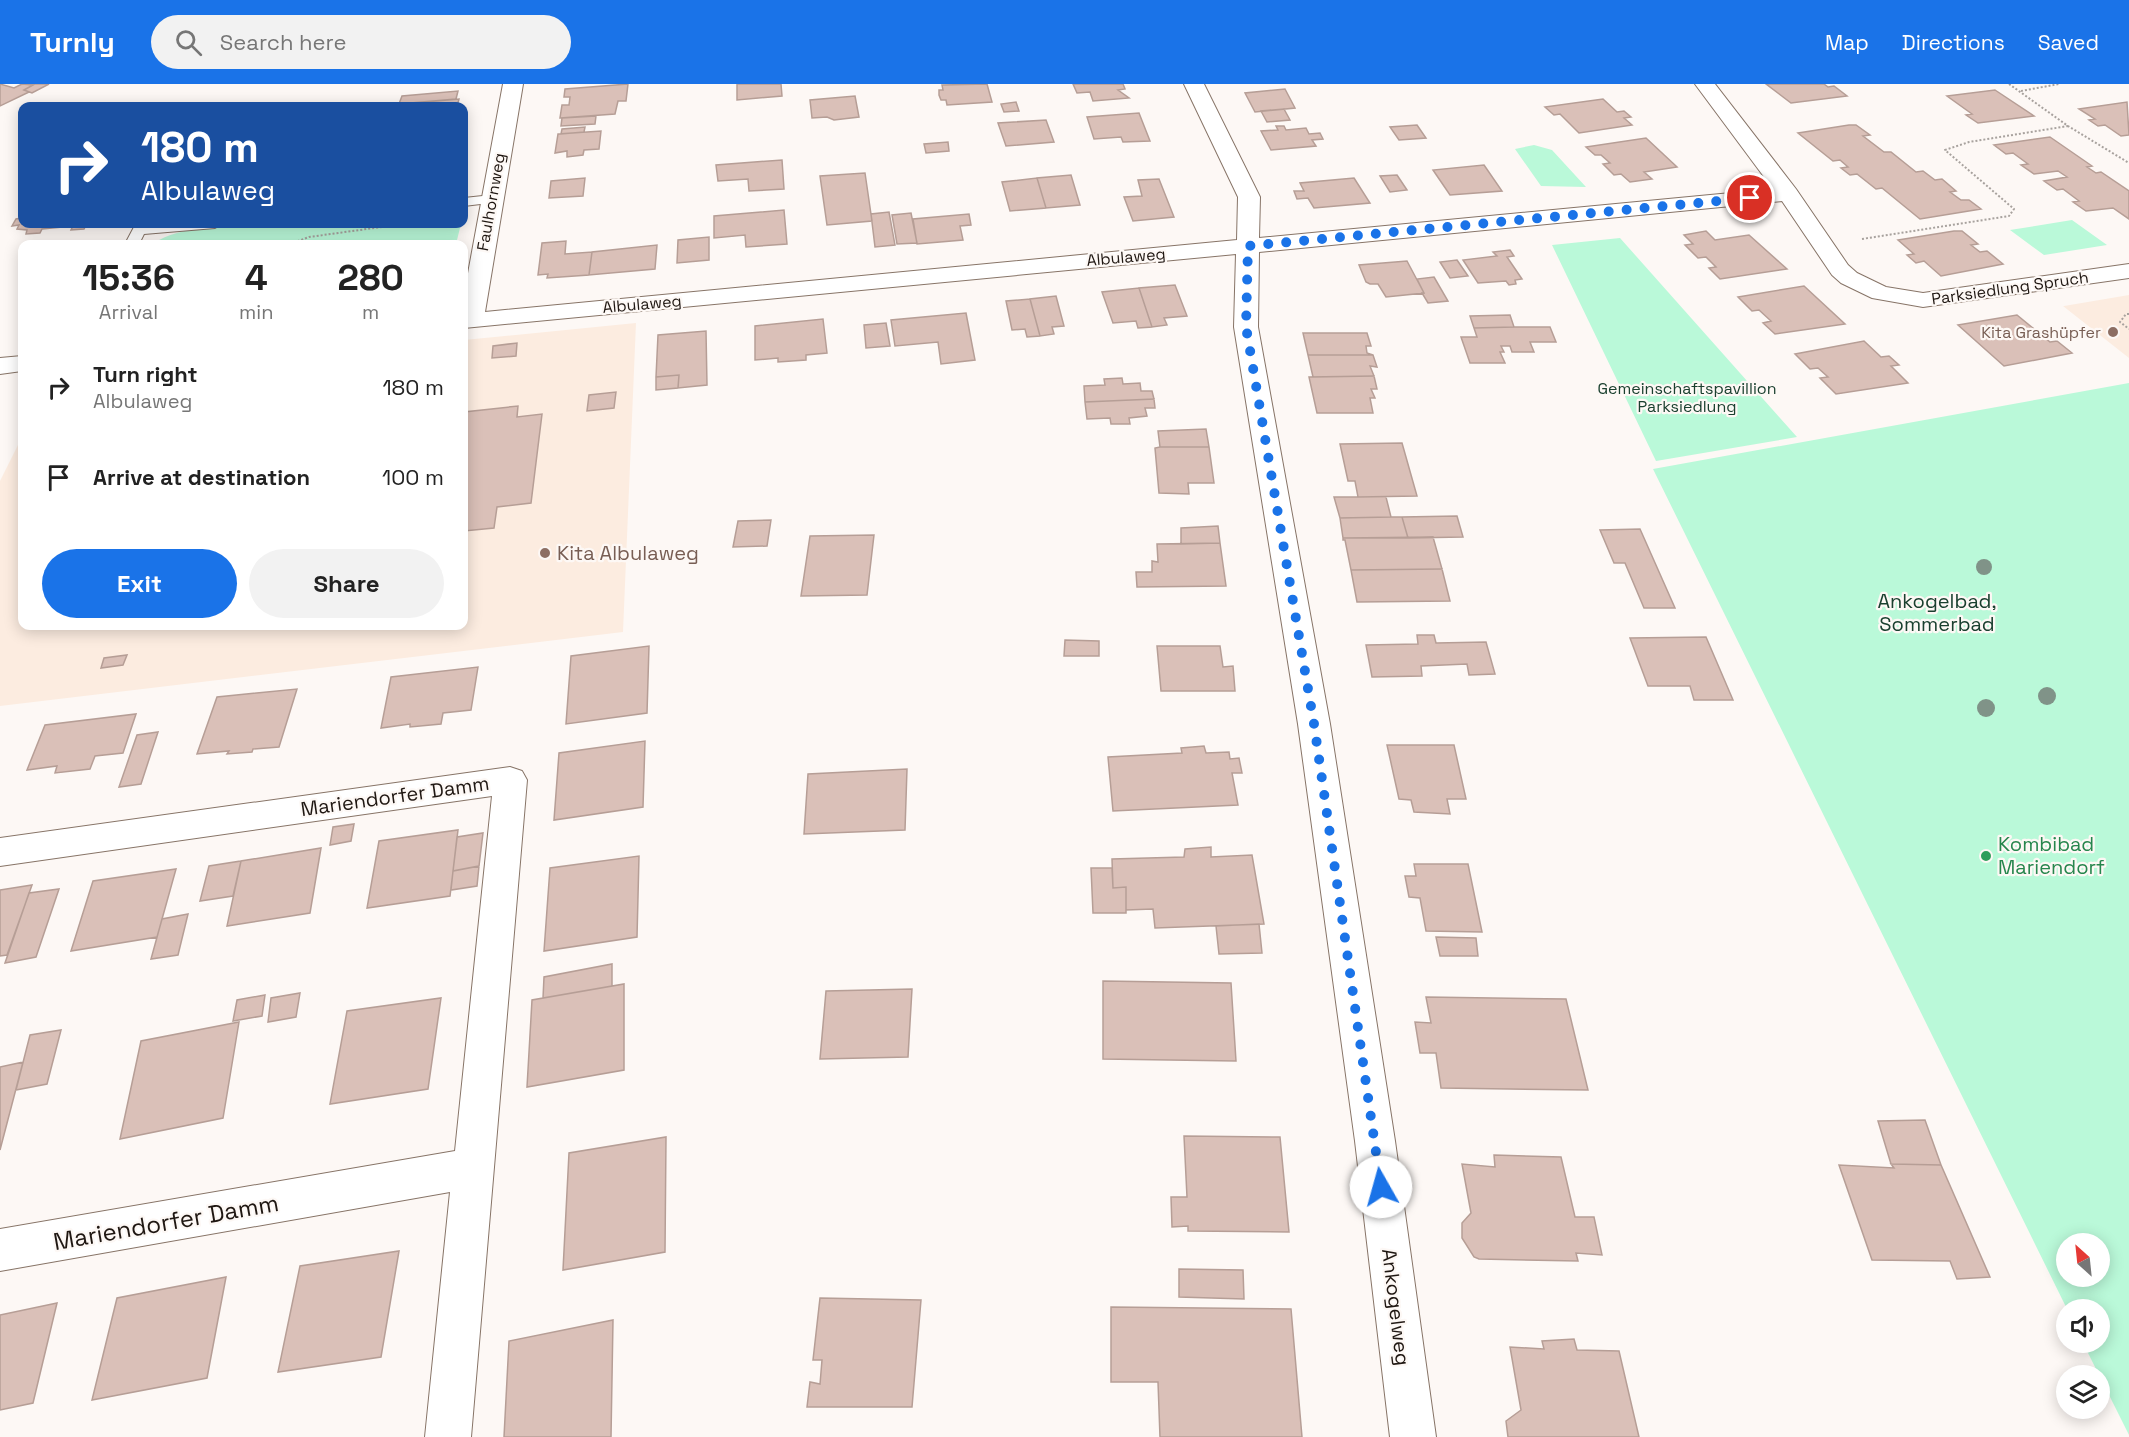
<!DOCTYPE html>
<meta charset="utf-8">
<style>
:root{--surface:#fff;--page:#f2f2f2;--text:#222;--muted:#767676;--accent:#1a73e8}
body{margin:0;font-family:"Space Grotesk",sans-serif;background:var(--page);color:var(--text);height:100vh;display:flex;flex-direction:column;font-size:22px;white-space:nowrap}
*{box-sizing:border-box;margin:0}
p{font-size:20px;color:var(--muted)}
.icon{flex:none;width:33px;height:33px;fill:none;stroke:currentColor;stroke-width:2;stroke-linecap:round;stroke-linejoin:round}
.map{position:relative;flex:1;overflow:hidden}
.drawer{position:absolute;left:18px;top:156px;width:450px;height:390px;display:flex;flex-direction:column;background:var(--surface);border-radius:12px;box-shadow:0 3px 15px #0003}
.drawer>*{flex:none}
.top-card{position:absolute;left:18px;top:18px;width:450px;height:126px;border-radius:12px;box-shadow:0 3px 15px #0003;background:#1a4fa0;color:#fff;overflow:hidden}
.needle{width:39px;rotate:333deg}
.controls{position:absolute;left:2056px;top:1149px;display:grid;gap:12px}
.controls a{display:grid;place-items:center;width:54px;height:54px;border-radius:50%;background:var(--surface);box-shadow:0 3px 15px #0003;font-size:30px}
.pin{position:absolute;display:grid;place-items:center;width:51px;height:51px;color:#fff;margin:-26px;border:3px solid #fff;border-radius:50%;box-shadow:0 2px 6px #0007}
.me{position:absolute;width:66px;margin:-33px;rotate:353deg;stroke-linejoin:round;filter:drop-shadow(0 0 4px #0008)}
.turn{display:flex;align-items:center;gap:21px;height:126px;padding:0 24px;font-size:27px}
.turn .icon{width:78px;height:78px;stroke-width:2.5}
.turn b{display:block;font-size:42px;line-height:51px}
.eta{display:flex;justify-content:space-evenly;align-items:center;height:102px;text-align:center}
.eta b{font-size:36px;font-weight:700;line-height:42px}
.cta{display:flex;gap:12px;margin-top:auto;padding:12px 24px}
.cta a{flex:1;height:69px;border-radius:36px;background:var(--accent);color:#fff;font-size:24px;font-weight:700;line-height:69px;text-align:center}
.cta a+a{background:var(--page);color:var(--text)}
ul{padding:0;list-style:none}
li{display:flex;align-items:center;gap:18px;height:90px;padding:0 24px}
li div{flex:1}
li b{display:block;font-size:22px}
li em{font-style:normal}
header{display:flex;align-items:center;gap:36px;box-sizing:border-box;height:84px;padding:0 30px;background:var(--accent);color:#fff}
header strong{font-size:28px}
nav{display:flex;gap:33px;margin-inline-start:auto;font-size:21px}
.search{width:420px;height:54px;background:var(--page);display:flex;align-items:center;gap:15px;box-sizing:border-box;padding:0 21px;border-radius:33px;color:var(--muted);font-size:22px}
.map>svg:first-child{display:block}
</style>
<header>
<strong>Turnly</strong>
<div class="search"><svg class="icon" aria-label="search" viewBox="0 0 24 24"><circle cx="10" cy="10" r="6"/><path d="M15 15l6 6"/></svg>Search here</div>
<nav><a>Map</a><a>Directions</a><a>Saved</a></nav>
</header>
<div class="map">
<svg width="2129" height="1353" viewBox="0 0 2129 1353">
<rect width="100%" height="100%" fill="#fdf8f5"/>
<!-- education -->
<path fill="#fcece0" d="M2129 211V274L2063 222H2064Z
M636 239 623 548 0 622V397L22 353V542H464V256Z"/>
<!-- green -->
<path fill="#baf9d9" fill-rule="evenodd" d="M1534 61 1552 66 1586 103 1541 102 1515 65Z
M2072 136 2107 161 2044 171 2010 146Z
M256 140H461L456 160H152C182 141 222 143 256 140Z
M1620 154 1797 353 1656 377 1552 161Z
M2129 299V1351L2083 1259 2100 1258V1226L2067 1225 1653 385ZM2067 1160H2100V1192H2067Z"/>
<!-- building -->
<path fill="#dac0b8" stroke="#b69e96" stroke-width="1.5" d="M0 0 14 4 22 0 33 1 24 6 29 8 0 22Z
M27 0H49L32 9 24 6 33 1Z
M628 0 626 17H618L615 30 560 34 562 21H569L570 13H564L565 5Z
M737 0H781L782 12 737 16Z
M987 0 992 18 947 21 946 16H941L939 11V6H943L942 1Z
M1073 0H1123L1125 5 1118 6 1129 14 1093 17 1090 8 1077 9Z
M1766 0H1824L1828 3 1834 2 1847 12 1791 19Z
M1285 5 1295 24 1255 28 1245 9Z
M1995 6 2034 32 1978 39 1966 31 1972 30 1947 12Z
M458 7 456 15 399 20 402 12Z
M855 12 859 33 834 36 827 33 812 34 810 16Z
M459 15 457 22H413L414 19Z
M1603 15 1617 28 1624 27 1631 33 1624 34 1632 41 1579 49 1560 30 1554 31 1545 23Z
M1016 18 1019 27 1004 28 1001 20Z
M2127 18 2129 51 2121 52 2105 41 2098 42 2089 36 2095 35 2079 25Z
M1284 25 1290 36 1267 38 1261 27Z
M1139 29 1150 57 1123 58 1121 53 1094 55 1087 33Z
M596 32 595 40 561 42 562 34Z
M1046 36 1054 58 1006 62 998 39Z
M1417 41 1426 54 1399 56 1390 43Z
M1849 41H1856L1870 51 1863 52 1884 68H1891L1916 88 1923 87 1935 96 1942 95 1956 107 1950 108 1961 116H1969L1981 125 1920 135 1882 104 1876 105 1857 90 1850 91 1841 84 1848 83 1840 76 1833 77 1798 49Z
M1276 42H1284L1286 46 1306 44 1309 50 1320 49 1323 55 1312 56 1316 62 1271 66 1261 47 1278 46Z
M585 43 584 48 561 50 562 45Z
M601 47 599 65 584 66 583 71 567 73V67L555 69 558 50Z
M2050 53 2092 82 2087 83 2096 89 2101 88 2129 107V135L2113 124 2086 127 2073 118 2079 117 2063 105 2057 106 2044 97 2067 93 2058 87 2034 90 2021 81 2028 80 2013 69 2006 70 1994 61Z
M1646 54 1677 83 1644 88 1652 95 1630 98 1621 90 1614 91 1603 80 1610 79 1601 71H1595L1586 63Z
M948 58 949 67 926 69 924 60Z
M782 76 784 105 749 107 748 95 718 97 716 81Z
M1484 81 1502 107 1450 111 1433 86Z
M865 89 872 137 827 141 820 92Z
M1071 91 1080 121 1046 124 1037 94Z
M1397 91 1407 106 1390 108 1380 92Z
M585 94 583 112 549 114 551 97Z
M1037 94 1046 124 1010 127 1002 98Z
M1354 94 1370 119 1314 124 1308 114 1297 115 1294 107H1304L1300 99Z
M1159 95 1174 133 1133 137 1124 113 1142 112 1138 96Z
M784 126 787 160 746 163 745 151 714 154V132Z
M889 128 895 161 875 163 871 130Z
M911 129 917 159 897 160 892 131Z
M969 130 971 141 960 142 963 156 917 160 913 135Z
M22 134V140H97L86 141 84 145 71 146 73 142 42 145 40 149 26 150 27 146 17 145 19 141 12 142 16 135Z
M1706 147 1715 156 1749 151 1787 185 1720 195 1709 184 1716 183 1706 173 1698 174 1685 161 1693 160 1684 151Z
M1954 147H1962L1978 160 1971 161 1980 168 1987 167 2003 180 1941 192 1924 177 1916 179 1907 171 1914 170 1898 156Z
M709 153V176L677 179 678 156Z
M566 157 565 170 592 168 589 191 547 194 548 190 538 191 542 159Z
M657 161 655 185 589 191 592 168Z
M1510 166 1514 172 1507 173 1522 195 1515 196 1516 200 1509 201 1506 197 1478 199 1463 176 1497 172 1493 168Z
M1457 176 1468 192 1450 194 1440 178Z
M1407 177 1424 209 1386 213 1378 200H1370L1366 198 1359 181Z
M1434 193 1448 217 1428 219 1422 209H1424L1417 195Z
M1175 201 1187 232 1164 234 1167 241 1152 243 1139 204Z
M1804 202 1845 240 1775 250 1763 239 1771 237 1759 226 1752 227 1738 213Z
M1139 204 1152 243 1138 244 1136 237 1113 239 1102 208Z
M1056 212 1064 242 1052 243 1054 250 1040 252 1030 215Z
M1030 215 1040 252 1027 253 1025 245 1012 246 1006 217Z
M966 229 975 276 941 280 938 258 895 262 891 236Z
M1510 231 1514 243 1474 244 1470 232Z
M2017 231 2050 258 2057 257 2072 269 2004 282 1958 241Z
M823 235 827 269 806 271V276L778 278V274L755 276V242Z
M886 239 890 262 866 264 864 241Z
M1514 243H1550L1556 258H1530L1534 268H1512L1510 262H1501L1504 268H1500L1505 279H1470L1461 253H1477L1474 244Z
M706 247 707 301 678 304 679 291 656 293 658 251Z
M1303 249H1367L1371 262H1366L1367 269 1373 271H1308Z
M1864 257 1881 273 1889 272 1899 281 1891 282 1908 299 1836 310 1820 294 1828 293 1818 284 1810 285 1795 270Z
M517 259 516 272 492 274 493 262Z
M1308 271H1373L1377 283 1370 282 1374 292 1313 293Z
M679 291 678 304 656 306V293Z
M1374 292 1377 305H1371L1375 314H1370L1373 329H1317L1309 293Z
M1122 294 1123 300 1140 299 1141 307H1152L1154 315 1085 318 1084 302 1105 301 1104 295Z
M616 308 614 324 587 327 589 311Z
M1154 315 1155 324H1145L1147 332 1129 334 1130 340H1111L1110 334 1087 335 1085 318Z
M518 322 517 333 542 330 531 419 497 423 494 444 464 447V328Z
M1206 345 1209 363H1160L1158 347Z
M1402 359 1417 412 1358 413 1355 397H1348L1340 360Z
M1160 363H1209L1214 399H1188L1189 410 1159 409 1155 364Z
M1334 413H1386L1391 433 1340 434Z
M1457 432 1463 453 1408 454 1402 433Z
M1391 433H1402L1408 454H1343L1340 434Z
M771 436 767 462 733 463 738 437Z
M1218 442 1220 459 1181 460V444Z
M1640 445 1675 524H1644L1625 479H1614L1600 446Z
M874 451 867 511 801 512 810 452Z
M1433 453 1442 485 1351 486 1345 456H1343V454Z
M1220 459 1226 502 1137 503 1136 488H1152V477L1158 478 1157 460Z
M1442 485 1450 517 1357 518 1351 486Z
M1417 551H1434L1436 559 1486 558 1495 590 1469 591 1467 580 1421 582 1422 592 1372 593 1366 561 1418 560Z
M1706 553 1733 616H1694L1690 602H1648L1630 554Z
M1065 556 1099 557V572H1064Z
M649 562 647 629 566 640 571 572Z
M1157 562H1220L1223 583 1233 582 1235 607H1161Z
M127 571 123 581 101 584 104 574Z
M478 583 471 626 443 629 441 640 410 643V640L381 644 391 593Z
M297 605 279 663 253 665 252 668 227 670 229 667 197 670 217 613Z
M136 630 123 669 95 672 90 685 55 689 57 682 27 686 45 641Z
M158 648 141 700 119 703 137 651Z
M645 657 643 723 554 736 559 669Z
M1387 661H1454L1466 715H1447L1450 730 1414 728 1411 716 1399 715Z
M1204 662 1206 669 1229 668 1230 675 1239 674 1242 689H1232L1238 721 1113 727 1108 673 1182 669 1181 664Z
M907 685 905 746 804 750 808 690Z
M354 740 351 757 330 761 333 743Z
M458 746 450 812 367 824 379 757Z
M483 749 479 782 453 787 457 753Z
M1211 763V773L1252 771 1264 840 1155 844 1153 825 1126 826V803L1113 804 1112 775 1184 773 1185 765Z
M321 764 310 829 227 842 241 777Z
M639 772 637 853 544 867 550 784Z
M241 777 233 812 200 817 209 782Z
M1414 780H1468L1482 848 1426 847 1420 814 1409 813 1405 792H1416Z
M479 782 477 802 451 806 453 787Z
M1091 784H1112L1113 804 1126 803V829H1093Z
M176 785 157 853 71 867 93 797Z
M32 801 7 871 0 872V806Z
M59 805 36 873 5 879 29 809Z
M188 830 178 871 151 875 162 835Z
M1259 840 1262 869 1219 870 1216 842Z
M1436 853 1476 854 1478 872H1440Z
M612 880V902L543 914 544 893Z
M1103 897 1231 899 1236 977 1103 975Z
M624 900V986L527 1003 532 916Z
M912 905 908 973 820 975 826 907Z
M300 909 296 933 268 938 271 914Z
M265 911 262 932 233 937 237 916Z
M1426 913 1566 915 1588 1006 1441 1004 1436 969H1420L1415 938 1431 939Z
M441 914 428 1005 330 1020 347 927Z
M239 938 223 1034 120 1055 141 957Z
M61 946 47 1000 16 1006 30 951Z
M23 978 0 1066V983Z
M1925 1036 1941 1081 1891 1080 1878 1037Z
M1184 1052 1280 1053 1289 1148 1188 1147V1142L1172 1143 1171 1113H1187Z
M666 1053 665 1168 563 1186 569 1069Z
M1494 1071 1561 1073 1575 1133H1594L1602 1171 1576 1169 1578 1177 1479 1175 1474 1173 1462 1154V1139L1471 1129 1462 1080 1495 1083Z
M1891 1080 1941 1081 1990 1193 1957 1195 1950 1177 1872 1176 1839 1081 1894 1084Z
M399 1167 381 1273 278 1288 300 1182Z
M1179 1185 1243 1186 1244 1215 1179 1213Z
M226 1193 207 1294 92 1316 117 1214Z
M820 1214 921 1216 912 1323H807L810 1298 820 1300 822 1276H813Z
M57 1219 33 1319 0 1326V1231Z
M1111 1223 1291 1225 1302 1353H1160L1158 1298H1111Z
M613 1236 611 1353H504L509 1257Z
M1574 1255 1577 1266 1619 1267 1639 1353H1508L1506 1337 1521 1326 1510 1263 1544 1265 1542 1257Z"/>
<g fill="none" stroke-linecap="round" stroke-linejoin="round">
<!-- lane casing -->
<g stroke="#877467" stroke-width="2">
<path id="lane" d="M492 111 499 115 497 118 464 122V114Z
M167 140H222L215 144 144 150 139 160H125L134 143Z"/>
</g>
<!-- street casing -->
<g stroke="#877467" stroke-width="2">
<path id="street" d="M503 0H523L485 228 1237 156 1238 113 1184 0H1204L1260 113 1259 154 1773 105 1695 0H1715L1796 105 1848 181 1857 189 1886 203 1923 209 2129 180V194L1923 223 1872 214 1841 199 1832 191 1782 117 1259 168 1258 243 1330 640 1395 1057 1436 1353H1390L1355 1057 1298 640 1234 243 1236 170 464 244V211Z
M22 272V287L0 290V274Z
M510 683 522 687 527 696 471 1353H425L450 1108 0 1187V1145L455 1067 492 712 0 782V754Z"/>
</g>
<!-- path -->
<path stroke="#a8a29e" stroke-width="2" stroke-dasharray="2 2" stroke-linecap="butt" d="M2009 0 2068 42 2129 79
M2021 7 2059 0
M1862 155 2009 132 2014 125 1945 66 1969 58 2068 42
M290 160 309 153 403 140
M2129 230H2126L2120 238 2129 245"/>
<!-- lane -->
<use href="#lane" fill="#fff" fill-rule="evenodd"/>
<!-- street -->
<use href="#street" fill="#fff" fill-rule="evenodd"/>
</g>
<!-- trees -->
<g fill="#809388">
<circle cx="1984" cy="483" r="8"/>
<circle cx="2047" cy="612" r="9"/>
<circle cx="1986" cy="624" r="9"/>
</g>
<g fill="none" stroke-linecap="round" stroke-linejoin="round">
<!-- route -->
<path stroke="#1a73e8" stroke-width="10" stroke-dasharray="0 18" d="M1381 1103 1314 640 1246 243 1248 162 1750 114"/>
</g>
<!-- markers -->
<g fill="#8d6e63" stroke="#fdf8f5" stroke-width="2">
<circle cx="2113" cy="248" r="6"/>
<circle cx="545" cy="469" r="6"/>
</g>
<circle fill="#2e9e5b" stroke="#fdf8f5" stroke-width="2" cx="1986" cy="772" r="6"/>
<g text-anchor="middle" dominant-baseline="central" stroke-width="4.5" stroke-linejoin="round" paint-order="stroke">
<!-- far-street labels -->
<g font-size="16" fill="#1f1712" stroke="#fdf8f5">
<text transform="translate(491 118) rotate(-80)">Faulhornweg</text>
<text transform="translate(1126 173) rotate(-5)">Albulaweg</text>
<text transform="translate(2010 204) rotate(-8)">Parksiedlung Spruch</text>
<text transform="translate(642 220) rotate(-5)">Albulaweg</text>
</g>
<!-- far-education labels -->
<g font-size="16" fill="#785e54" stroke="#fdf8f5" text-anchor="end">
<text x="2101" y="248">Kita Grashüpfer</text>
</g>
<!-- far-park labels -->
<g font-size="16" fill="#1a402f" stroke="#fdf8f5">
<text x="1687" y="304">Gemeinschaftspavillion<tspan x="1687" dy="18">Parksiedlung</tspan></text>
</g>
<!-- education labels -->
<g font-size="20" fill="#785e54" stroke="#fdf8f5" text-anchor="start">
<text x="557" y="469">Kita Albulaweg</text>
</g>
<!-- park labels -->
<g font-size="20" fill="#1a402f" stroke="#fdf8f5">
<text x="1937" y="517">Ankogelbad,<tspan x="1937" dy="23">Sommerbad</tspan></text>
</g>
<!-- street labels -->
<g font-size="20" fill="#1f1712" stroke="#fdf8f5">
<text transform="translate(395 712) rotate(-8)">Mariendorfer Damm</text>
<text transform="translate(1396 1223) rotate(83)">Ankogelweg</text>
</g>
<!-- leisure labels -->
<g font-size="20" fill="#27864d" stroke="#fdf8f5" text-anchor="start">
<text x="1998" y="760">Kombibad<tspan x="1998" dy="23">Mariendorf</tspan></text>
</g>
<!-- near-street labels -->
<g font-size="24" fill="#1f1712" stroke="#fdf8f5">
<text transform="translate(166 1138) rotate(-10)">Mariendorfer Damm</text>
</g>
</g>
</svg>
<div class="controls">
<a><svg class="needle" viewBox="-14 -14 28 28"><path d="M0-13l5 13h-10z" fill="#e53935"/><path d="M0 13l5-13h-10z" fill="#767676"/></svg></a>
<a><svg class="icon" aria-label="sound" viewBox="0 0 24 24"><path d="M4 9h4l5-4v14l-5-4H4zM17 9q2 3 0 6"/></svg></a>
<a><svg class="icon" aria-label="layers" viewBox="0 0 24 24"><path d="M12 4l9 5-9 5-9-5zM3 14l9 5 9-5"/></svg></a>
</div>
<div class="pin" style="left:1750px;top:114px;background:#d93025"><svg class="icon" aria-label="arrive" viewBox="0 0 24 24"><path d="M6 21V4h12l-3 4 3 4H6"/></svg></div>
<svg class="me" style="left:1381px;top:1103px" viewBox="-20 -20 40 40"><circle r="19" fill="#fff"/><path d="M0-13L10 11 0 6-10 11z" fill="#1a73e8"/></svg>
<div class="top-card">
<div class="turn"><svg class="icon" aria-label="right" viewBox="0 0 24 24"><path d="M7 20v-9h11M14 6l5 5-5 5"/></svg><div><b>180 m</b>Albulaweg</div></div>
</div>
<section class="drawer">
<div class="eta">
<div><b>15:36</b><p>Arrival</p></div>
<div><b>4</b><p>min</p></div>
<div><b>280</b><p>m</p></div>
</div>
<ul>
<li><svg class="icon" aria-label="right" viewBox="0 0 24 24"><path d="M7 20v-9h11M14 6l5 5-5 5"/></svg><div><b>Turn right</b><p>Albulaweg</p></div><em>180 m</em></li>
<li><svg class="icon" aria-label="arrive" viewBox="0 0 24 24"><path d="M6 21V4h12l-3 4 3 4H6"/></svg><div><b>Arrive at destination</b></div><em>100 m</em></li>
</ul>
<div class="cta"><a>Exit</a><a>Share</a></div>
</section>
</div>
